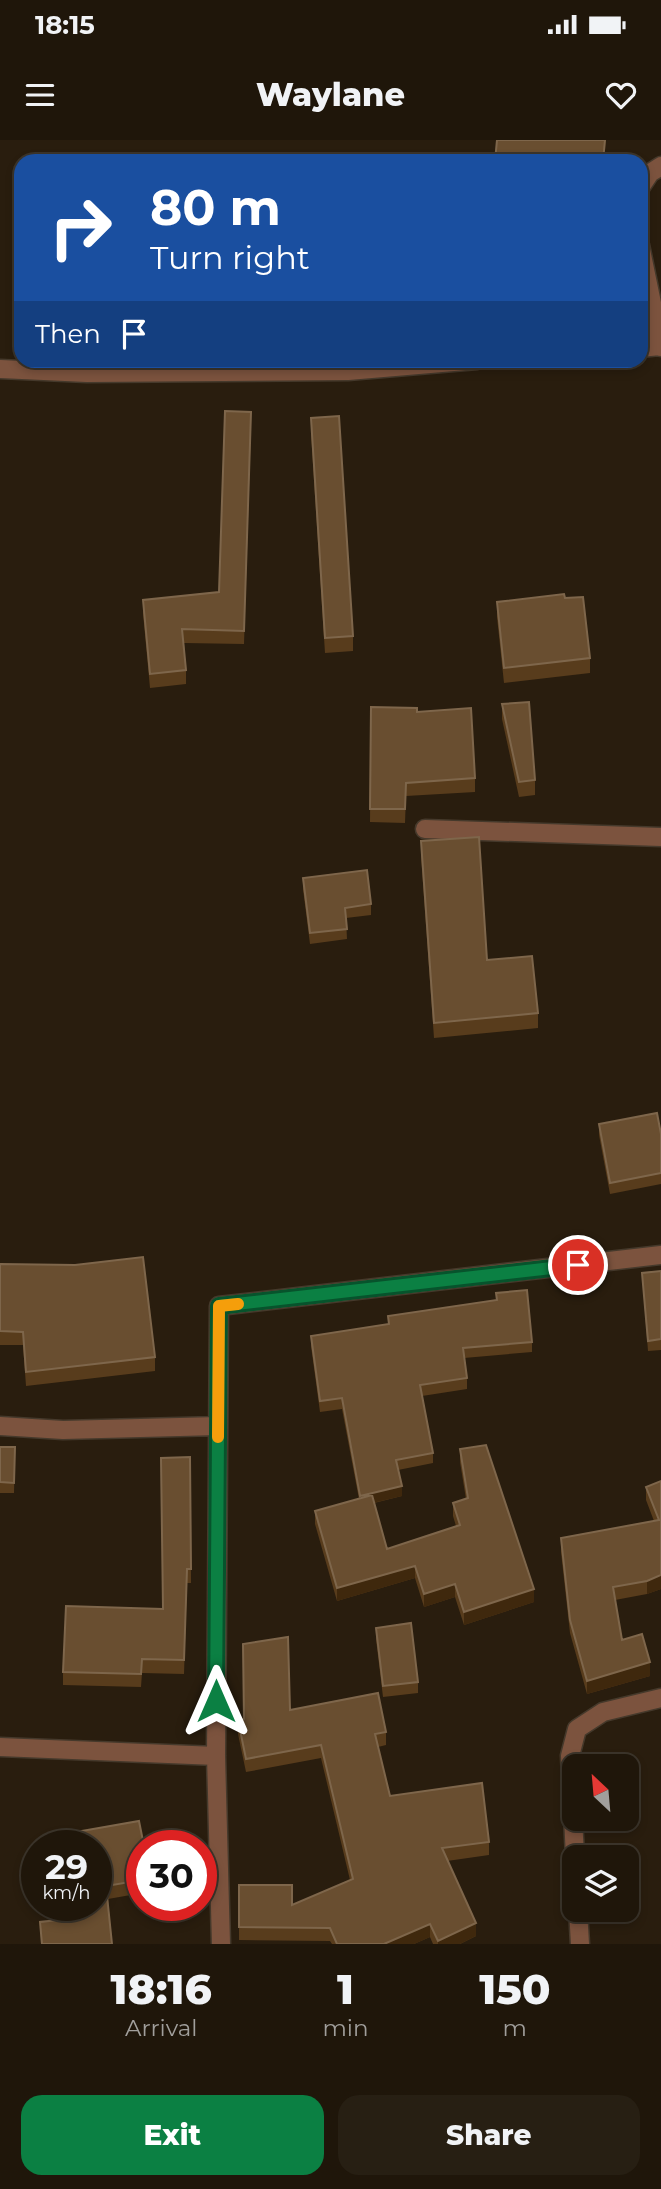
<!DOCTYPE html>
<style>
:root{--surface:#1f160a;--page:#271f13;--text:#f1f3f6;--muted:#a19f9c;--line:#3c352b;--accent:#0b8043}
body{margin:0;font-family:Montserrat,sans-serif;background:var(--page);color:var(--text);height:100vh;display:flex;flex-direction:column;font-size:26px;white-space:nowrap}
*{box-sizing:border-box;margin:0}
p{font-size:23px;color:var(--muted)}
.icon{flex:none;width:38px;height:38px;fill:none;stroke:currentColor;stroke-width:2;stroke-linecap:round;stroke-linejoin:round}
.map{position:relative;height:1804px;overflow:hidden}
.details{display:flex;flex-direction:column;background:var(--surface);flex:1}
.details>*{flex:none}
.guide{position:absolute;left:14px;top:14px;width:634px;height:214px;border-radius:21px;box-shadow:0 4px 10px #0003,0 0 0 2px var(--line);background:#1a4fa0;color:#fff;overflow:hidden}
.needle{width:46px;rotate:334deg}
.controls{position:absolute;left:562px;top:1614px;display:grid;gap:14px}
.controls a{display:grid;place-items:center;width:77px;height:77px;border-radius:14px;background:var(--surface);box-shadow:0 4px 10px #0003,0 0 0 2px var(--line);font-size:35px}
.speed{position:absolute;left:21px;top:1690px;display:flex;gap:14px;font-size:35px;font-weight:700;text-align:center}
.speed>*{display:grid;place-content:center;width:91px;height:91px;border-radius:50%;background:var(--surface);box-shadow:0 4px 10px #0003,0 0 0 2px var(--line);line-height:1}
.speed small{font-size:18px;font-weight:400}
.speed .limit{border:10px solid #d22;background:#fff;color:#111}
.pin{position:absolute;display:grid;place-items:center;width:60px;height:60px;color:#fff;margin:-30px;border:4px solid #fff;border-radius:50%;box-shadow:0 2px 7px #0007}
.me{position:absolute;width:77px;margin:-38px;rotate:0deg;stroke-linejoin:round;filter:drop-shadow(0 0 5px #0008)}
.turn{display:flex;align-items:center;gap:24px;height:147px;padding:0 21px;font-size:32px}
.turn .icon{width:91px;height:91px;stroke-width:2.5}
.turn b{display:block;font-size:49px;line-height:60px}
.then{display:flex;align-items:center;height:66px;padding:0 21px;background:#0003;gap:14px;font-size:26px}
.eta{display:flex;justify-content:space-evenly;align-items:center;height:119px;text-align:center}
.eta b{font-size:42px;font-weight:800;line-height:49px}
.button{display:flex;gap:14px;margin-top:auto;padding:14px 21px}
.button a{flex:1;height:80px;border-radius:21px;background:var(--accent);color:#fff;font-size:28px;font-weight:800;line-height:80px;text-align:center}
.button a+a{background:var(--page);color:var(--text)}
.status{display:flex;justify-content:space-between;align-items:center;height:49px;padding:0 35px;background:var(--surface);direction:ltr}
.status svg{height:19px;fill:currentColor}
header{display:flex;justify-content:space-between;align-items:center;height:91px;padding:0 21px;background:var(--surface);font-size:32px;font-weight:800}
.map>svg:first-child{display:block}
</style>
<div class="status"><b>18:15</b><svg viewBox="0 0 49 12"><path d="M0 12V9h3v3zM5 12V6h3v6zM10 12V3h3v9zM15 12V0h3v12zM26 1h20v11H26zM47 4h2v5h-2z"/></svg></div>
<header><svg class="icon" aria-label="menu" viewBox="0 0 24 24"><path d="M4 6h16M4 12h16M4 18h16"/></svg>Waylane<svg class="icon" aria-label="heart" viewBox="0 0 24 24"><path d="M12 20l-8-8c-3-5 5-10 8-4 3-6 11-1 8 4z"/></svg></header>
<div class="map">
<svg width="661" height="1804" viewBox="0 0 661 1804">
<rect width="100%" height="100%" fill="#291d0e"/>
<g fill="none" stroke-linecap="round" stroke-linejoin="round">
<!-- street casing -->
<g stroke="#45392b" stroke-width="21">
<path id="street" d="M640 48 650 33 661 26
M640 105 661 207
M640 208 661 206
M0 229 87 233 348 231 477 220
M425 689 661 697
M0 1286 63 1290 218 1286
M0 1607 216 1616
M575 1717 570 1616 577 1589 603 1572 661 1558
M578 1769 580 1804
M221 1804 216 1616 219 1166 661 1115"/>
</g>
<!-- street -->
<use href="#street" stroke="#7c533e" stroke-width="18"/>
</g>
<!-- wall -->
<path fill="#583c1c" d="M311 278 353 496V511L325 513 311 293Z
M251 285 244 504 184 503 186 530V544L150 548 143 473V460L219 452Z
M565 458 590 518V533L504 543 497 477V462Z
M502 564 535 640V655L519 657 502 579Z
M371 567 417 572 475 638V652L406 656 405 683 370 682Z
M421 701 487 820 538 873V888L434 898 421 716Z
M303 738 371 764V775L346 778 347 799 310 804 303 749Z
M599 984 661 994V1044L610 1054 599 995Z
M0 1124 155 1217V1231L26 1246 23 1205H0Z
M661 1131V1210L648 1211 642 1133Z
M496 1153 532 1202V1212L464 1218 467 1238V1249L422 1256 433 1313V1323L398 1330 402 1356 374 1363 387 1409 456 1386 453 1376V1363L466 1359 460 1322V1309L534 1462 464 1485 455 1457 424 1467 415 1438 337 1461 315 1384V1371L359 1359 342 1269 320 1272 311 1206V1196L388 1184V1176L496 1160Z
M0 1307H15L14 1353H0Z
M190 1317 191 1443H187L184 1534 142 1533 141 1547 63 1545V1532L163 1469Z
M661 1341V1449L647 1454 615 1460 622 1500 650 1536 587 1554 570 1493 561 1412V1398L654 1381 646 1360V1347Z
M376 1488 418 1542V1553L383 1557 376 1499Z
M290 1570 386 1592V1605L378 1607 390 1656 489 1702V1715L447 1721 476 1796 460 1804H433L430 1797 414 1804H332L330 1801 239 1800V1745L292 1765 350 1740 321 1618 246 1632 238 1594V1580Z
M53 1696 142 1706V1753L108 1759 112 1804H41L40 1782 65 1779 63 1766H96V1706H53Z"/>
<!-- shaded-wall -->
<path fill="#3f280d" d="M605 0H606L604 21H603Z
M402 1346V1356L360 1366V1356Z
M415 1426V1438L337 1461V1448Z
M661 1435V1449L647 1454V1441Z
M455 1444V1457L424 1467V1454Z
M534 1449V1462L464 1485V1472Z
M650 1522V1536L587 1554V1541Z
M476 1783V1796L460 1804H438V1801Z
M430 1784V1797L414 1804H384Z"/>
<!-- building -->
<path fill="#694e30" stroke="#7e664b" stroke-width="2" d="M497 0H605L603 21H495Z
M225 271 251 272 244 491 182 489 186 530 150 534 143 460 219 452Z
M339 276 353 496 325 498 311 278Z
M564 454 565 458 583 457 590 518 504 528 497 462Z
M529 562 535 640 519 642 502 564Z
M371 567 417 568V572L471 568 475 638 406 643 405 669H370Z
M479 697 487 820 532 816 538 873 434 883 421 701Z
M367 730 371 764 345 768 347 789 310 793 303 738Z
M657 973 661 994V1033L610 1043 599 984Z
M143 1117 155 1217 26 1232 23 1192 0 1191V1124L75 1125Z
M661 1131V1199L648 1201 642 1133Z
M527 1150 532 1202 463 1208 467 1238 420 1245 433 1313 396 1320 402 1346 360 1356 342 1258 320 1261 311 1196 389 1184 388 1176 497 1160 496 1153Z
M486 1305 534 1449 464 1472 455 1444 424 1454 415 1426 337 1448 315 1371 372 1355 387 1409 460 1385 453 1363 468 1358 460 1309Z
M0 1307H15L14 1343 0 1342Z
M190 1317 191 1429H187L184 1520 142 1519 141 1534 63 1532 66 1466 163 1469 161 1318Z
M661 1341V1435L647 1441 613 1447 622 1500 642 1494 650 1522 587 1541 570 1480 561 1398 659 1380 646 1347Z
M411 1483 418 1542 383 1546 376 1488Z
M288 1497 290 1570 378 1553 386 1592 375 1594 390 1656 482 1643 489 1702 442 1708 476 1783 438 1801 430 1784 384 1804H337L330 1788 239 1787V1745H292V1765L353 1739 321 1605 246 1619 238 1580 244 1579 243 1504Z
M139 1681 144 1706H142V1740L106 1746 112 1804H42L40 1782 67 1779 65 1766H96V1706H55L53 1696Z"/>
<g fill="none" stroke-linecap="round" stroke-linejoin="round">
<!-- route casing -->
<g stroke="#07532c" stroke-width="18">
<path id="route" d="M216 1561 219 1166 578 1125"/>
</g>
<!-- route -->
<use href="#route" stroke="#0b8043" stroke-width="12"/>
<!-- slow -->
<path stroke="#f59e0b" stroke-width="12" d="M218 1297 219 1166 238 1164"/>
</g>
</svg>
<div class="controls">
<a><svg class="needle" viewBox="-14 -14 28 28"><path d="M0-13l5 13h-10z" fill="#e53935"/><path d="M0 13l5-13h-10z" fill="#a19f9c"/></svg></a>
<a><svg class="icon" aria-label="layers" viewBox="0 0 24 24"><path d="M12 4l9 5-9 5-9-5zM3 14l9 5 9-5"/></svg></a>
</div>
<div class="speed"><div>29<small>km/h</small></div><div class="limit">30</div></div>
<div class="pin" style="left:578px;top:1125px;background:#d93025"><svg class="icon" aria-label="arrive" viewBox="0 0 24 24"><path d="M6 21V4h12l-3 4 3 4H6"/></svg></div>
<svg class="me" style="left:216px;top:1561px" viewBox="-20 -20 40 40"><path d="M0-17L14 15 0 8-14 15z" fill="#0b8043" stroke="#fff" stroke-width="4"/></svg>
<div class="guide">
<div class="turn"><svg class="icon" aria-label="right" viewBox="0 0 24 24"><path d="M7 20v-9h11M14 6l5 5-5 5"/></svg><div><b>80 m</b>Turn right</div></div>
<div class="then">Then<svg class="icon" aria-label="arrive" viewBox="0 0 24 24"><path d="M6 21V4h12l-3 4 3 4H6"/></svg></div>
</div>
</div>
<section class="details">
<div class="eta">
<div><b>18:16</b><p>Arrival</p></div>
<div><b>1</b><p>min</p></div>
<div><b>150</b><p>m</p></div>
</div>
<div class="button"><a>Exit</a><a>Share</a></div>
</section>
